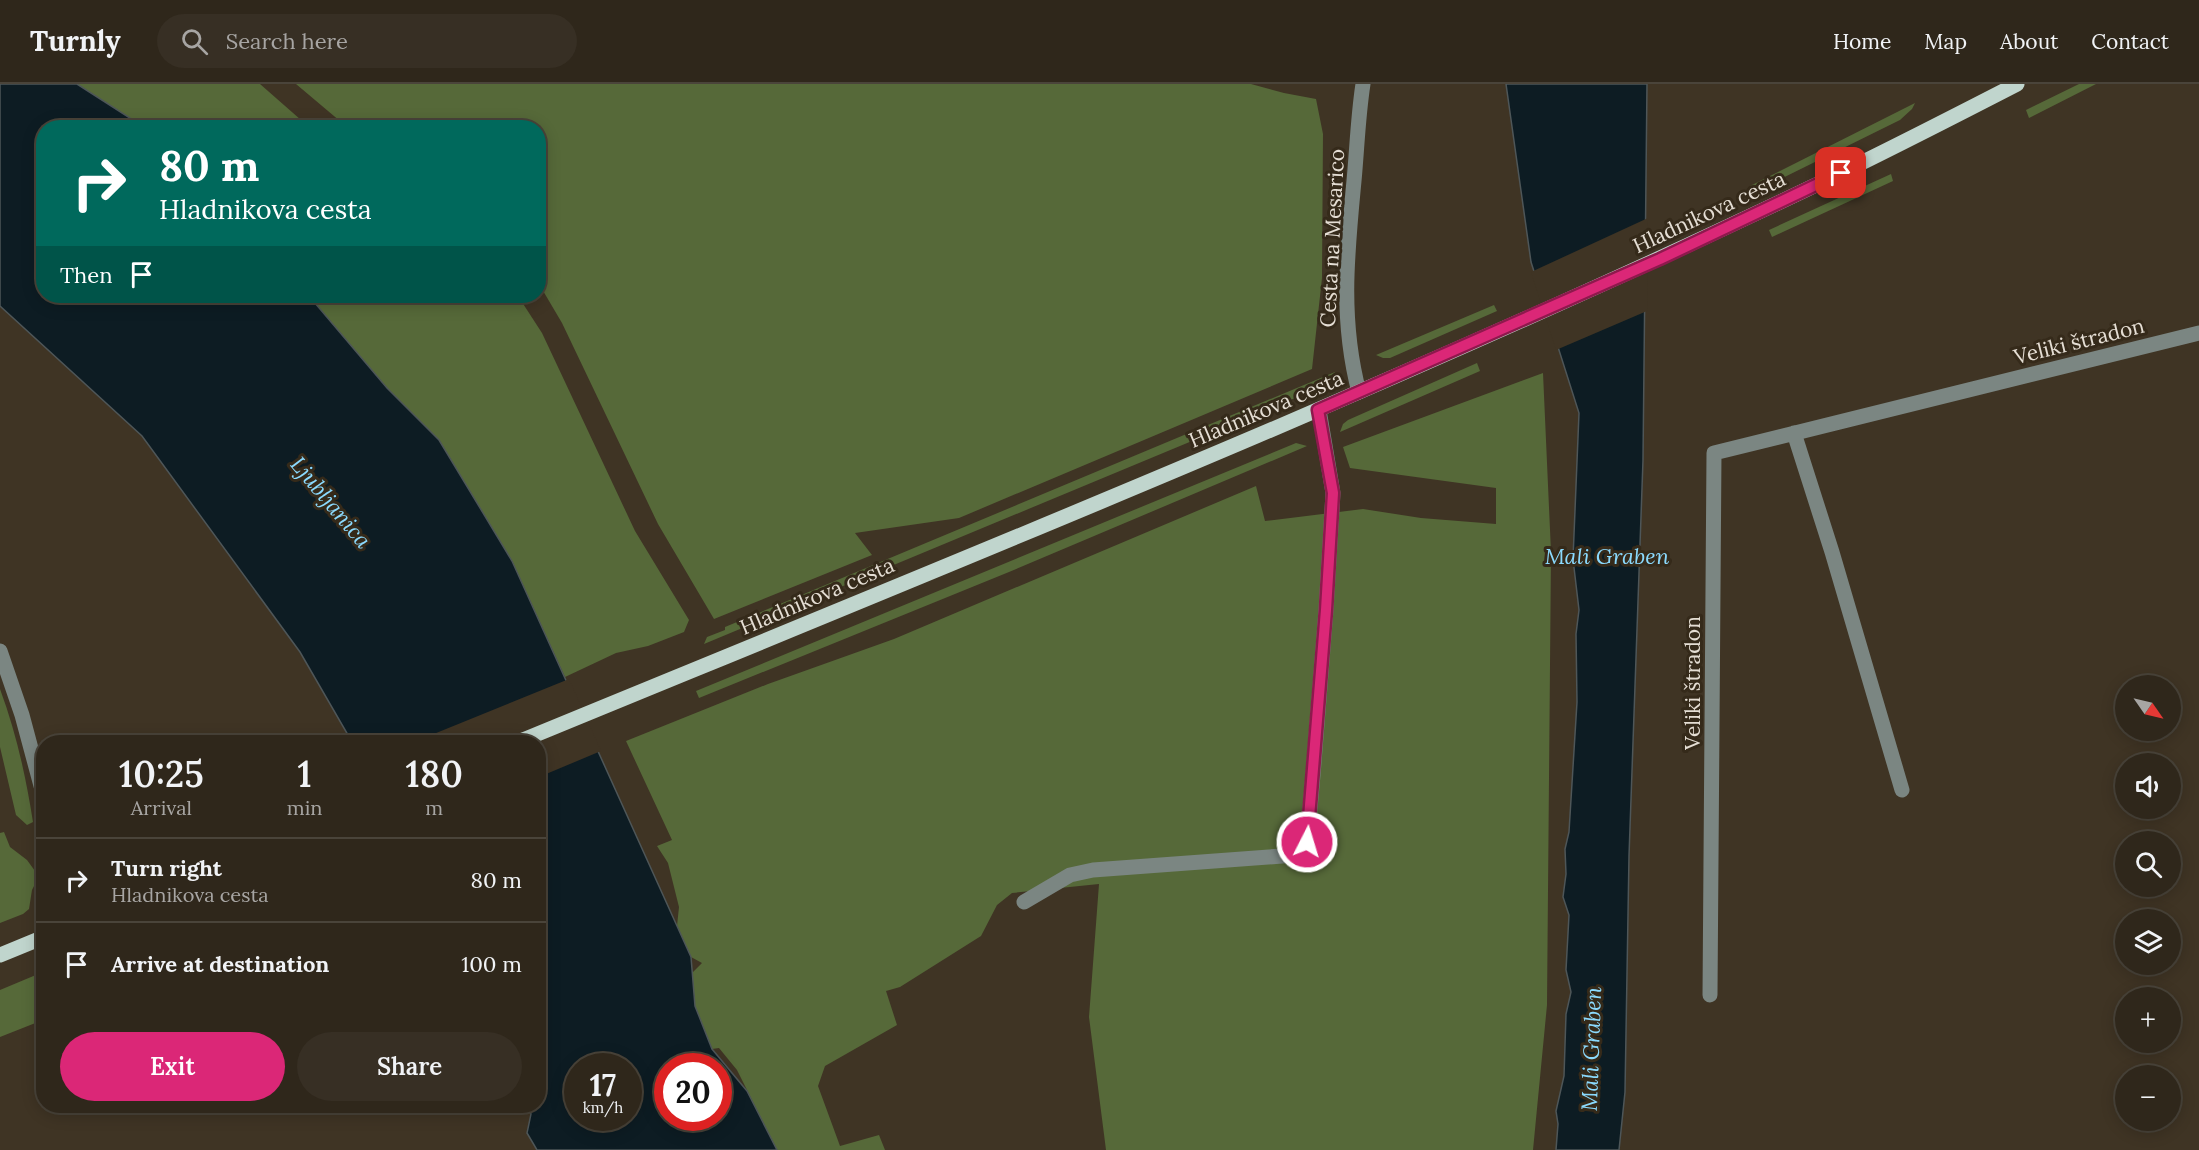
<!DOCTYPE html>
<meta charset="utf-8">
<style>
:root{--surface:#2f271b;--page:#372f24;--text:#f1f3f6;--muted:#a7a5a3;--line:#4a443a;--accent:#db2777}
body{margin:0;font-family:Lora,serif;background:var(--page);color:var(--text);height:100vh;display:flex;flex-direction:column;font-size:22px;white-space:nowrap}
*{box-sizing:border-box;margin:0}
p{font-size:20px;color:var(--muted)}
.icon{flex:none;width:33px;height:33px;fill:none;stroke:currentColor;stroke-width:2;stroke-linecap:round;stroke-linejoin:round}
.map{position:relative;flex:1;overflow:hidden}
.details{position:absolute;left:36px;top:651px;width:510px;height:378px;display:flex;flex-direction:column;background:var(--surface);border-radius:24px;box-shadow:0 3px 15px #0003,0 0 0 2px var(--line)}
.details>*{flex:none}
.guide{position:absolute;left:36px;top:36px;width:510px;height:183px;border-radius:24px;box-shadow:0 3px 15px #0003,0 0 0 2px var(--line);background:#00695c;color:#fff;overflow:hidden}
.needle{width:39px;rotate:124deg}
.fabs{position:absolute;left:2115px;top:591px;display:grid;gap:12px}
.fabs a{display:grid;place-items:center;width:66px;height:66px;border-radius:50%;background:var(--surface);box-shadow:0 3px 15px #0003,0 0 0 2px var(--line);font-size:30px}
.speed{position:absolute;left:564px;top:969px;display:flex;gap:12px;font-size:30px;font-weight:700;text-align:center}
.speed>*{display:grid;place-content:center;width:78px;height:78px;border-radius:50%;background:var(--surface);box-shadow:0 3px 15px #0003,0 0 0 2px var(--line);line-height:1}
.speed small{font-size:15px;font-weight:400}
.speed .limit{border:9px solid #d22;background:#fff;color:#111}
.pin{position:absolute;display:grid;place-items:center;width:51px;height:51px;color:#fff;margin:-26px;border-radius:12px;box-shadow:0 3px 9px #0006}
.me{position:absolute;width:66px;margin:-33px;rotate:5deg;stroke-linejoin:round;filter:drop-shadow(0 0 4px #0008)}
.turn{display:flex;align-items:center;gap:21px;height:126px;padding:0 24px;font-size:27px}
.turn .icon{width:78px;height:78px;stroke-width:2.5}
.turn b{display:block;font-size:42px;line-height:51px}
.then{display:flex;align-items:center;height:57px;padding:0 24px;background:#0003;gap:12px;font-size:22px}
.eta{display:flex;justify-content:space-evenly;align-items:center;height:102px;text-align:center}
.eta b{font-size:36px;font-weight:600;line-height:42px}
.cta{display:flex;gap:12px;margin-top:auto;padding:12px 24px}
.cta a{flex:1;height:69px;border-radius:36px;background:var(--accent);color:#fff;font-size:24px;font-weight:600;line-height:69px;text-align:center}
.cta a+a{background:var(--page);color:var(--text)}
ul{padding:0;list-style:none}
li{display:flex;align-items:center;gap:18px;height:84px;padding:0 24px;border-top:2px solid var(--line)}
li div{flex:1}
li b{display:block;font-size:22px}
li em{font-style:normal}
header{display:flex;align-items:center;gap:36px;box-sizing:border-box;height:84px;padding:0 30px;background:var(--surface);border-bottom:2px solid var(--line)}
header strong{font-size:28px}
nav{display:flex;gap:33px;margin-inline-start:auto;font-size:21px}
.search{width:420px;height:54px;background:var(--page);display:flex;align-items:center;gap:15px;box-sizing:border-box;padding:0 21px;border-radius:33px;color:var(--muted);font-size:22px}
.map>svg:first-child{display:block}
</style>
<header>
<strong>Turnly</strong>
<div class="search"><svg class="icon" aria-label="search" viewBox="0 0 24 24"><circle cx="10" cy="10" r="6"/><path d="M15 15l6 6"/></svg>Search here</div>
<nav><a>Home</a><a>Map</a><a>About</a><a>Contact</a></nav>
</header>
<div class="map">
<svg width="2199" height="1066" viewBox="0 0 2199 1066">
<rect width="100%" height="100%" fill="#3f3424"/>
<!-- green -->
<path fill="#566939" d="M77 0H260L309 43H144Z
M296 0H1251L1284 9 1316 15 1323 50 1322 194 1312 285 959 434 855 449 872 471 714 535 658 440 562 239 539 200 538 44 347 43Z
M2079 0H2096L2029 34 2026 26Z
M1915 19 1912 25 1900 36 1752 109 1750 102Z
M1891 90 1893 97 1772 153 1769 146Z
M309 212H518L542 249 635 447 689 536 684 548 648 562 616 569 565 593 512 477 439 356 387 304Z
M1494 221 1497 227 1390 274H1383L1376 271Z
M1477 279 1480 287 1340 348 1343 340 1348 336Z
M1335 288 1331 296 1324 302 704 560 707 553 725 546V543Z
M1543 289 1551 468 1547 921 1533 1066H1106L1089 933 1099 800 1012 809 997 821 981 852 900 903 886 907 897 941 825 982 818 1002 840 1062 879 1051 885 1066H777L737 986 719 964 712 965 695 922 692 889 702 879 691 873 677 842 679 823 668 779 657 762 672 756 626 657 768 600 894 555 1256 402 1265 437 1363 425 1421 434 1496 440V404L1350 384 1343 363Z
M1296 359 1307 362 1009 488 699 614 696 607Z
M0 605C16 648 26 693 33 738L27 741 16 731 0 663Z
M4 748 10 763 27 776 35 787 36 798 32 806 29 825 23 830 0 839V749Z
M43 888V936L0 953V906Z"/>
<!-- water -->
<path fill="#0d1c23" stroke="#4e5658" stroke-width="1.5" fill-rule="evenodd" d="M0 0H77L144 43 44 44V212H309L387 304 439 356 512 477 677 842 691 873 695 922 712 965 747 1007 777 1066H537L527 1049 531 1030 526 1022H538V658H352L300 568 142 352 0 222ZM578 982H628V1034H578ZM668 982H718V1034H668Z
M1506 0H1647L1643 376 1629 772 1625 1008 1619 1066H1556L1558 1040 1556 1027 1564 992 1566 930 1571 908 1566 886 1569 831 1563 813 1566 790 1565 765 1569 748 1577 618 1576 550 1579 526 1573 475 1579 329 1531 178Z"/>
<!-- pier -->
<path fill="#3f3424" d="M1648 134 1647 227 1556 266 1531 188Z
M569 595 601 667 539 693 538 658H414Z"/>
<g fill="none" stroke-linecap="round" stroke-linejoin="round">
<!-- minor -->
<path stroke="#7b8682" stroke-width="15" d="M1359 308C1340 236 1347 170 1354 97 1357 65 1358 32 1363 0
M1794 349 1832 468 1902 706
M0 567 22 631 44 713
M1024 818 1070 791 1093 786 1295 771 1303 769 1307 758 1313 691 1326 526 1333 409 1319 326
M1710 911 1714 369 2199 249"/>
<!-- major -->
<path stroke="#c0d5cd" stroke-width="15" d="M518 658C953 479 1393 303 1818 100 1885 68 1951 34 2017 0
M0 871 44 853"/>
</g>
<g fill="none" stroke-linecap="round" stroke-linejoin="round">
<!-- route casing -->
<g stroke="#8e194d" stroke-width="15">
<path id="route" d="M1307 758 1326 526 1333 409 1318 326 1660 175 1841 89"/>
</g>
<!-- route -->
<use href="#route" stroke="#db2777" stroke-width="10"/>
</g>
<g text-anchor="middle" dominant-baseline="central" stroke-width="6" stroke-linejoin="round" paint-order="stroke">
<!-- street labels -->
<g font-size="21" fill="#e5ded4" stroke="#352a1a">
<text transform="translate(1709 128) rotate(-25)">Hladnikova cesta</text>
<text transform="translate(1332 154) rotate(-87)">Cesta na Mesarico</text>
<text transform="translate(2079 257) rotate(-14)">Veliki štradon</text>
<text transform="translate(1266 325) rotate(-23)">Hladnikova cesta</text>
<text transform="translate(817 512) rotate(-23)">Hladnikova cesta</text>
<text transform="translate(1692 599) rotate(-90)">Veliki štradon</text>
</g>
<!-- water labels -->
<g font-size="22" font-style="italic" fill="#8bdafe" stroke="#352a1a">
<text transform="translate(331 418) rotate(50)">Ljubljanica</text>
<text x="1607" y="472">Mali Graben</text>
<text transform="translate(1591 965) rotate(-88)">Mali Graben</text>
</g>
</g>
</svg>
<div class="fabs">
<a><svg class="needle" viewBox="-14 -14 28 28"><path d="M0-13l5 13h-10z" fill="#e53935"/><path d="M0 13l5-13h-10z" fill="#a7a5a3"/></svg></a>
<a><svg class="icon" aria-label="sound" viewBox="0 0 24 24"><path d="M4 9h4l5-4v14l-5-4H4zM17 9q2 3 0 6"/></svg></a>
<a><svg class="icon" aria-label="search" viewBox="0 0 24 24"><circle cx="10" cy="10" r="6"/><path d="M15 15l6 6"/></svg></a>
<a><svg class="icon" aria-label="layers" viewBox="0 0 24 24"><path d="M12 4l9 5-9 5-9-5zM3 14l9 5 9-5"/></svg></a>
<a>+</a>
<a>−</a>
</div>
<div class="speed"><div>17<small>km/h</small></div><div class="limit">20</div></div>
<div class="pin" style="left:1841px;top:89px;background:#d93025"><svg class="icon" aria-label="arrive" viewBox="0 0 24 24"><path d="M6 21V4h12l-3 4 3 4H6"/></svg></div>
<svg class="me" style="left:1307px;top:758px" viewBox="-20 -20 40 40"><circle r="17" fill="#db2777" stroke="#fff" stroke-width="3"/><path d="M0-11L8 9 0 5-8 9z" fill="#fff"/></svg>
<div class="guide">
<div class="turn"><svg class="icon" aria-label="right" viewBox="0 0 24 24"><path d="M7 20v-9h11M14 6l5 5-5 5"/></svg><div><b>80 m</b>Hladnikova cesta</div></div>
<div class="then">Then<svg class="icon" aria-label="arrive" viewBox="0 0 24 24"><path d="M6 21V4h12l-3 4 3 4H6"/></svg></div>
</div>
<section class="details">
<div class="eta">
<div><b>10:25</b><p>Arrival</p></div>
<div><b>1</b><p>min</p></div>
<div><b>180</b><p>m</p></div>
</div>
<ul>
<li><svg class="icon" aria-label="right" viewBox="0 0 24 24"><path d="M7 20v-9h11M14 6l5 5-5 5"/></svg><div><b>Turn right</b><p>Hladnikova cesta</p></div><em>80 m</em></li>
<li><svg class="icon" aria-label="arrive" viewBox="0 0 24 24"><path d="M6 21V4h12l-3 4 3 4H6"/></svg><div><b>Arrive at destination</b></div><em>100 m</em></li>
</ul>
<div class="cta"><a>Exit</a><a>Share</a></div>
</section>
</div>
